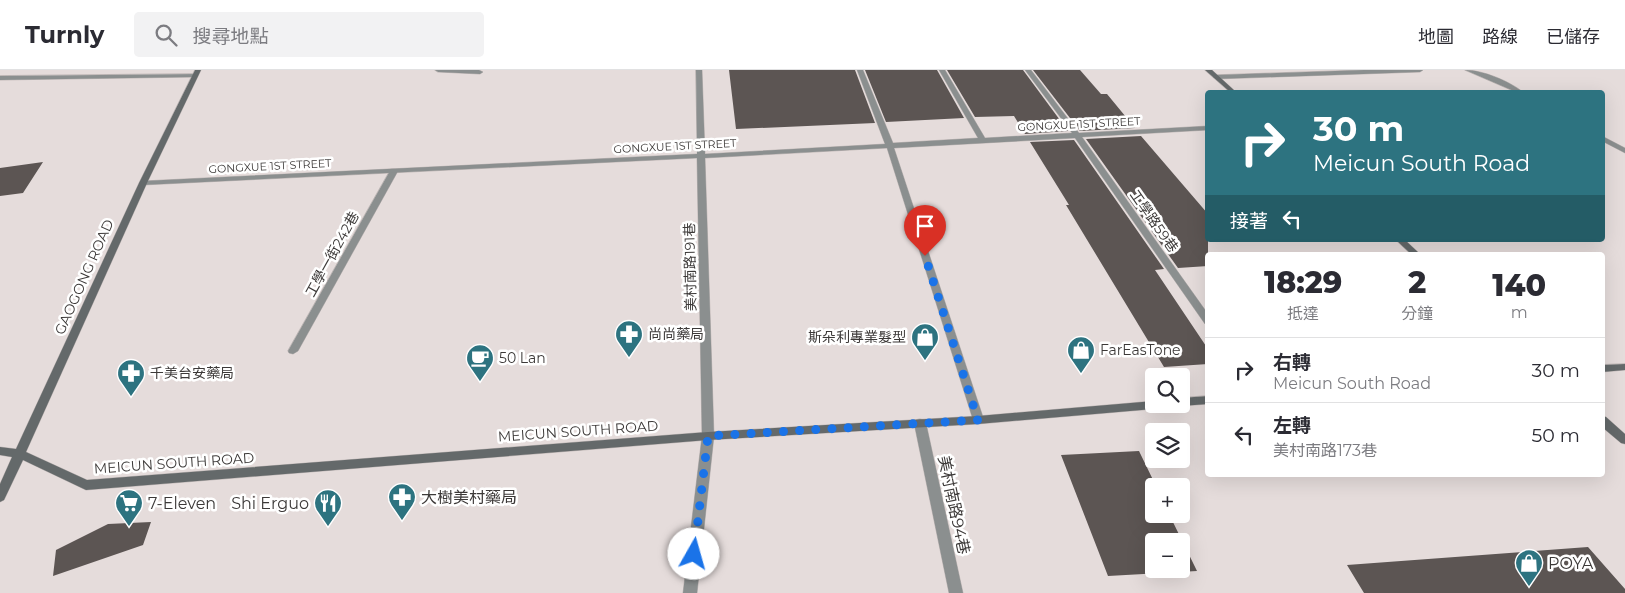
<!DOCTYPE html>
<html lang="zh-TW">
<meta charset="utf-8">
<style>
:root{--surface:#fff;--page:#f2f2f3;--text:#2b2b33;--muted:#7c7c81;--line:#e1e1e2}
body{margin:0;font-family:Montserrat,"Noto Sans TC",sans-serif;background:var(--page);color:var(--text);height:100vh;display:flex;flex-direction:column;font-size:19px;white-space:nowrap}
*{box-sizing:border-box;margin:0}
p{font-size:16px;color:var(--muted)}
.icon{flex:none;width:28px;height:28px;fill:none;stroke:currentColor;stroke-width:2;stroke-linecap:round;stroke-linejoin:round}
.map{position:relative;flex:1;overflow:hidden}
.side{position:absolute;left:1205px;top:182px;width:400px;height:225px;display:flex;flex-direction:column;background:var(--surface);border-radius:5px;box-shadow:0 5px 20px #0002}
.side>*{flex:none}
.top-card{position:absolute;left:1205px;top:20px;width:400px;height:152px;border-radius:5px;box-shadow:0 5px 20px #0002;background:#2d7380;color:#fff;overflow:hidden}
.buttons{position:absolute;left:1145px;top:298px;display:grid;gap:10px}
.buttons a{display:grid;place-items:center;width:45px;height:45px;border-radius:5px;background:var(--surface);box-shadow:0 5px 20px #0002;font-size:25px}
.pin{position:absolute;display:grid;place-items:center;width:42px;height:42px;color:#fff;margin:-51px -21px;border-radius:50% 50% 50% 0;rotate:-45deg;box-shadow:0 0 5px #0007}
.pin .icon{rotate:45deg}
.me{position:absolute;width:55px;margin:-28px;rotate:7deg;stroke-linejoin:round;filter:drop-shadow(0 0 4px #0008)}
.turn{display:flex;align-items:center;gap:18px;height:105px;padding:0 25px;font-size:22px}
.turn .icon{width:65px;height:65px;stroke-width:2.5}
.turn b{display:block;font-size:35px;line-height:42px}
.then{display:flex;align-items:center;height:48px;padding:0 25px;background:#0003;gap:10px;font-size:19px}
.eta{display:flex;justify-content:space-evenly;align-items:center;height:85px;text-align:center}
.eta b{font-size:30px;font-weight:800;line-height:35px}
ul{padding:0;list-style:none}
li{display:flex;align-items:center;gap:15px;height:65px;padding:0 25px;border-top:1px solid var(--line)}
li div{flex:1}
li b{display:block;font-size:19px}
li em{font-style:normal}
header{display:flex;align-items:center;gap:30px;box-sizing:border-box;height:70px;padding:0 25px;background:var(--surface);border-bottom:1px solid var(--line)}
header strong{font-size:24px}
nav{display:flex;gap:28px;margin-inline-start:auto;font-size:18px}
.search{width:350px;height:45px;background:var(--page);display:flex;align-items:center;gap:12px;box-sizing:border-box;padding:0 18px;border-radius:5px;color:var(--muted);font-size:19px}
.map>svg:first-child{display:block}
</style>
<header>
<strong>Turnly</strong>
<div class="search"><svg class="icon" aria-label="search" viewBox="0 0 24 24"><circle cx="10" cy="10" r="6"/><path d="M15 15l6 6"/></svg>搜尋地點</div>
<nav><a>地圖</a><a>路線</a><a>已儲存</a></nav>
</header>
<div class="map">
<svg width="1625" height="523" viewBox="0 0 1625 523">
<rect width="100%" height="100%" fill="#e5dcdb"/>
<!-- building -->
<path fill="#5c5553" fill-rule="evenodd" d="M729 0H855L875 53 736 59Z
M865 0H937L964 48 886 52Z
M947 0H1023L1068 61 1025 64 1014 46 975 47Z
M1033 0H1080L1101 24H1107L1135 58 1080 61Z
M1141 66 1208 144V196L1178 198 1086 69Z
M1074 70 1164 199 1155 200 1208 279V294L1164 297 1066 135H1069L1030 72Z
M43 92 23 123 0 126V98Z
M1139 381 1156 416H1154V444H1169L1197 501 1108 506 1061 385ZM1154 471H1181V499H1154Z
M151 452 143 475 53 506 56 480 108 454Z
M1588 477 1625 519V523H1364L1347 495Z"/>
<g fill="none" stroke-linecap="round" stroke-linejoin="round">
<!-- lane casing -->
<g stroke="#c0b8b7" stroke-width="1">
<path id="lane" d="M435 0H479L483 2 480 4 438 2Z
M1364 0H1423L1420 2 1216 9 1213 7 1216 5Z
M1465 0C1483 0 1509 11 1523 22H1516Z
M198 4V6L196 7 0 10V6Z
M391 99H394L398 101 298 281 293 284 289 283 288 281Z
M920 349 924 350 926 353 963 523H949L914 353 916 350Z"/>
</g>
<!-- street casing -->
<g stroke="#c0b8b7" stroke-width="1">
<path id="street" d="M696 0H702L705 84 885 74 857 0H863L893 73 978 68 939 0H945L985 68 1072 63 1025 0H1031L1079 63 1208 56V60L1082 67 1208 244V255L1205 254 1075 68 894 78 984 350 982 353H974L887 78 705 88 714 366 697 523H683L702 366 697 88 143 115 139 113 143 111 697 84Z
M1602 66 1625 78V83L1602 71Z"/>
</g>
<!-- secondary casing -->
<g stroke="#c0b8b7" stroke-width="1">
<path id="secondary" d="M195 0H201L147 113 26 382 87 410 708 362 978 346 1154 331V334H1170L1169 337 1165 338 978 354 708 370 86 420 23 390 4 430 0 432V414L12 387 0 385V377L16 379 139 113Z
M1205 0H1212L1236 22H1230Z
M1396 170H1405L1421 185H1412Z
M1625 294V300L1602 302V295Z
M1208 326V334L1181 336 1177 334H1181V328Z
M1602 346 1606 347 1625 364V374L1621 373 1602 357Z"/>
</g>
<!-- lane -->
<use href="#lane" fill="#8b8f8f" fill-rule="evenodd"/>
<!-- street -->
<use href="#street" fill="#8b8f8f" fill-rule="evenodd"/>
<!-- secondary -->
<use href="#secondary" fill="#64696a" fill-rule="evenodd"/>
</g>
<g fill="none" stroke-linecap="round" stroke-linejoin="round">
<!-- route -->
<path stroke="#1a73e8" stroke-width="9" stroke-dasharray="0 16.2" d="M694 484 708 366 978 350 925 186"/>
</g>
<!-- icons -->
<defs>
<g id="pharmacy-pin" transform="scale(1.4375)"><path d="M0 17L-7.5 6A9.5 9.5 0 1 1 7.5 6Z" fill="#2d7380" stroke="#fff"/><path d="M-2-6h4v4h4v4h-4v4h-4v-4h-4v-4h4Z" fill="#fff"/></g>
<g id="shop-pin" transform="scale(1.4375)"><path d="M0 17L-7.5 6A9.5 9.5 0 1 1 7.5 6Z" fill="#2d7380" stroke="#fff"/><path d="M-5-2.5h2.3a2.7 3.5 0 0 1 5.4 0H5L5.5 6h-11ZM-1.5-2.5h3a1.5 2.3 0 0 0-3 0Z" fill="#fff"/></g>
<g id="cafe-pin" transform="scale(1.4375)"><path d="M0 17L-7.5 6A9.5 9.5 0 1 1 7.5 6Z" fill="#2d7380" stroke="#fff"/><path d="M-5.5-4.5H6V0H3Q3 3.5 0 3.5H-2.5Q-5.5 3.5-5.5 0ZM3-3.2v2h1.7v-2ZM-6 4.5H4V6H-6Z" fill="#fff"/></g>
<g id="supermarket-pin" transform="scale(1.4375)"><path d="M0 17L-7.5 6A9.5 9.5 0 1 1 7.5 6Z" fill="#2d7380" stroke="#fff"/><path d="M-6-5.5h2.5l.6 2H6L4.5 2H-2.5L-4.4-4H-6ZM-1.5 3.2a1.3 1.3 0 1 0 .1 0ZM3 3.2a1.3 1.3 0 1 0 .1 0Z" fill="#fff"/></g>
<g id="restaurant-pin" transform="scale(1.4375)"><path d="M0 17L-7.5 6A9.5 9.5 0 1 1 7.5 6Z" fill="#2d7380" stroke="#fff"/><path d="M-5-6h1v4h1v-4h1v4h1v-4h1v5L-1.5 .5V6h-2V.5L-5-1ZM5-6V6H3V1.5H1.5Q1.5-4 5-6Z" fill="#fff"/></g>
</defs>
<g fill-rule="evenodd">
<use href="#pharmacy-pin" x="629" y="264"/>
<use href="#shop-pin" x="925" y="267"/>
<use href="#shop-pin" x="1081" y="280"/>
<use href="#cafe-pin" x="480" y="288"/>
<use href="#pharmacy-pin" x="131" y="303"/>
<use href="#pharmacy-pin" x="402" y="427"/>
<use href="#supermarket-pin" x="129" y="433"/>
<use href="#restaurant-pin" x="328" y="433"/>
<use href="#shop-pin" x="1529" y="493"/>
</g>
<g text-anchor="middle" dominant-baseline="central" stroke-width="5" stroke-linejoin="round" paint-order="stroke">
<!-- far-street labels -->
<g font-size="11" fill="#3c3938" stroke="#fff">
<text transform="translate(1079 54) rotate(-3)">GONGXUE 1ST STREET</text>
<text transform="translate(675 76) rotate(-3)">GONGXUE 1ST STREET</text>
<text transform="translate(270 96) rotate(-3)">GONGXUE 1ST STREET</text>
</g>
<!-- street labels -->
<g font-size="14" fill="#3c3938" stroke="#fff">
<text transform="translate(1154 151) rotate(55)">工學路59巷</text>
<text transform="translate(332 184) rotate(-61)">工學一街242巷</text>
<text transform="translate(690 197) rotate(-91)">美村南路191巷</text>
<text transform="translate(84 207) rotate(-66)">GAOGONG ROAD</text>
<text transform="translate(578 361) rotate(-4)">MEICUN SOUTH ROAD</text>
<text transform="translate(174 393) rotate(-4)">MEICUN SOUTH ROAD</text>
</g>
<!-- poi labels -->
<g font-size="14" fill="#3c3938" stroke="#fff" text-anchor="start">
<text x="648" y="264">尚尚藥局</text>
<text x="906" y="267" text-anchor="end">斯朵利專業髮型</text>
<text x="1100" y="280">FarEasTone</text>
<text x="499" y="288">50 Lan</text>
<text x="150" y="303">千美台安藥局</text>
</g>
<!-- near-poi labels -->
<g font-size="16" fill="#3c3938" stroke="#fff" text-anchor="start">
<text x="421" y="427">大樹美村藥局</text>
<text x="148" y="433">7-Eleven</text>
<text x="309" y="433" text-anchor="end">Shi Erguo</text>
<text x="1548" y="493">POYA</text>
</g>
<!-- near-street labels -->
<g font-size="16" fill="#3c3938" stroke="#fff">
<text transform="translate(954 435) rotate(78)">美村南路94巷</text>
</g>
</g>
</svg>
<div class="buttons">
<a><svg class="icon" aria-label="search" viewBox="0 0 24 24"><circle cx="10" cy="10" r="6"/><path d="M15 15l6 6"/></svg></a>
<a><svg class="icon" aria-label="layers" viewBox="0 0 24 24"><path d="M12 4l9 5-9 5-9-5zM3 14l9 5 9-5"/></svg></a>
<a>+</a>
<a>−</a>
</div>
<div class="pin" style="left:925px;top:186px;background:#d93025"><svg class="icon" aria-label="arrive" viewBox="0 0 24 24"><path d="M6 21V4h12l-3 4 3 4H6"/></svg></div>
<svg class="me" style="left:694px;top:484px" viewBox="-20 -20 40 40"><circle r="19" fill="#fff"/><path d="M0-13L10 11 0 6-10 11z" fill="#1a73e8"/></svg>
<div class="top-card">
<div class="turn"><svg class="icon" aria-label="right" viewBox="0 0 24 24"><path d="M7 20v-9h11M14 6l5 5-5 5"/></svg><div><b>30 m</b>Meicun South Road</div></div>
<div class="then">接著<svg class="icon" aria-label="left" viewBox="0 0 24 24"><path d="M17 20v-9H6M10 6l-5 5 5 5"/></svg></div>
</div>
<section class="side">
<div class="eta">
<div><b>18:29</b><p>抵達</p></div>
<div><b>2</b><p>分鐘</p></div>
<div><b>140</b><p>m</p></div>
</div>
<ul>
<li><svg class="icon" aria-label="right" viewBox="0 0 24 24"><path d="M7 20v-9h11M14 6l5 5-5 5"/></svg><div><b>右轉</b><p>Meicun South Road</p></div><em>30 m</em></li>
<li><svg class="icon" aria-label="left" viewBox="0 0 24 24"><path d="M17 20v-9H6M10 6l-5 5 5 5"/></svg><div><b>左轉</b><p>美村南路173巷</p></div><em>50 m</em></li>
</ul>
</section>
</div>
